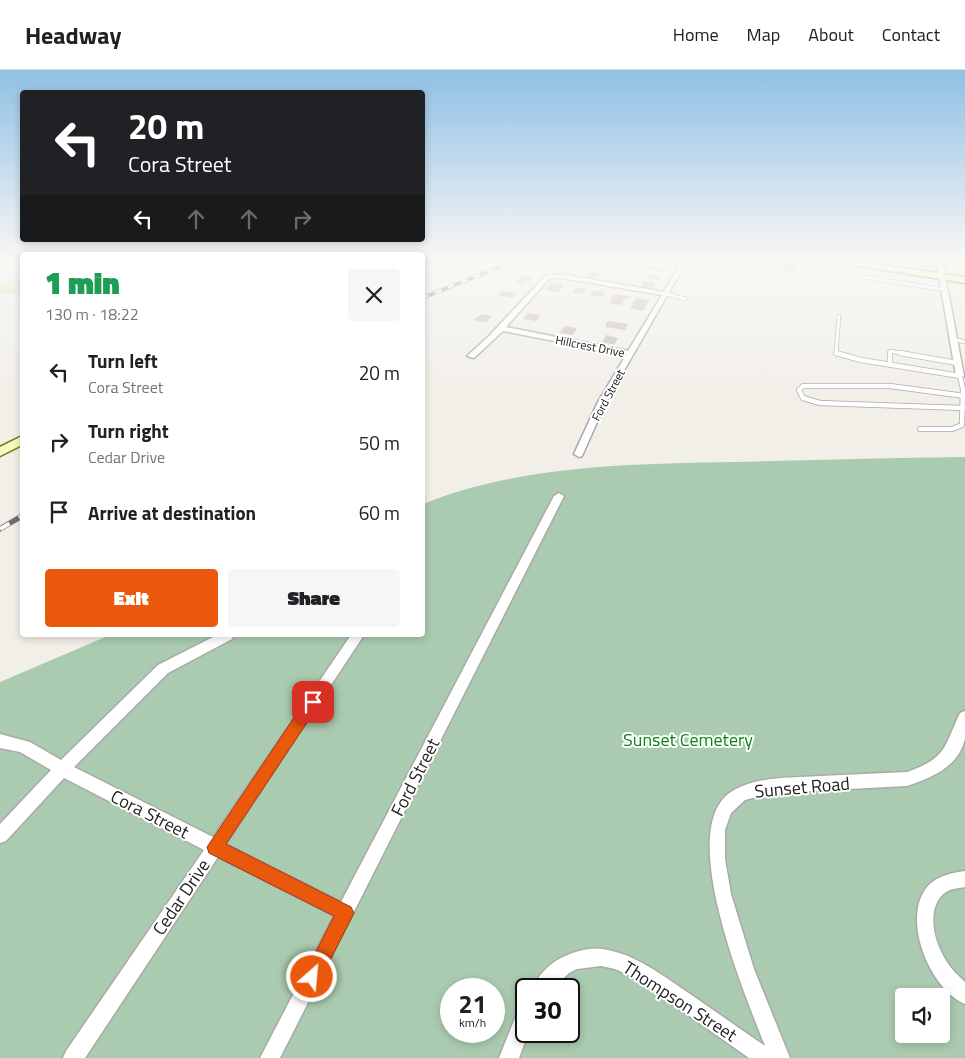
<!DOCTYPE html>
<meta charset="utf-8">
<style>
:root{--surface:#fff;--page:#f6f6f6;--text:#202124;--muted:#757577;--line:#e0e0e0;--accent:#ea580c}
body{margin:0;font-family:"Titillium Web",sans-serif;background:var(--page);color:var(--text);height:100vh;display:flex;flex-direction:column;font-size:19px;white-space:nowrap}
*{box-sizing:border-box;margin:0}
p{font-size:16px;color:var(--muted)}
.icon{flex:none;width:28px;height:28px;fill:none;stroke:currentColor;stroke-width:2;stroke-linecap:round;stroke-linejoin:round}
.map{position:relative;flex:1;overflow:hidden}
.details{position:absolute;left:20px;top:182px;width:405px;height:385px;display:flex;flex-direction:column;background:var(--surface);border-radius:5px;box-shadow:0 2px 8px #0003}
.details>*{flex:none}
.hud{position:absolute;left:20px;top:20px;width:405px;height:152px;border-radius:5px;box-shadow:0 2px 8px #0003;background:#202124;color:#fff;overflow:hidden}
.buttons{position:absolute;left:895px;top:918px;display:grid;gap:10px}
.buttons a{display:grid;place-items:center;width:55px;height:55px;border-radius:5px;background:var(--surface);box-shadow:0 2px 8px #0003;font-size:25px}
.speed{position:absolute;left:440px;top:908px;display:flex;gap:10px;font-size:25px;font-weight:700;text-align:center}
.speed>*{display:grid;place-content:center;width:65px;height:65px;border-radius:50%;background:var(--surface);box-shadow:0 2px 8px #0003;line-height:1}
.speed small{font-size:12px;font-weight:400}
.speed .limit{border:2px solid #111;border-radius:8px;background:#fff;color:#111}
.pin{position:absolute;display:grid;place-items:center;width:42px;height:42px;color:#fff;margin:-21px;border-radius:10px;box-shadow:0 2px 8px #0006}
.me{position:absolute;width:55px;margin:-28px;rotate:27deg;stroke-linejoin:round;filter:drop-shadow(0 0 4px #0008)}
.turn{display:flex;align-items:center;gap:18px;height:105px;padding:0 25px;font-size:22px}
.turn .icon{width:65px;height:65px;stroke-width:2.5}
.turn b{display:block;font-size:35px;line-height:42px}
.lanes{display:flex;align-items:center;height:48px;padding:0 25px;background:#0003;justify-content:center;gap:25px;direction:ltr}
.lanes .off{opacity:.35}
.round{display:grid;place-items:center;flex:none;width:52px;height:52px;border-radius:5px;background:var(--page)}
.headline{display:flex;align-items:center;justify-content:space-between;height:85px;padding:0 25px}
h1{font-size:30px;font-weight:800;line-height:38px;color:#1e9e55}
.action{display:flex;gap:10px;margin-top:auto;padding:10px 25px}
.action a{flex:1;height:58px;border-radius:5px;background:var(--accent);color:#fff;font-size:20px;font-weight:800;line-height:58px;text-align:center}
.action a+a{background:var(--page);color:var(--text)}
ul{padding:0;list-style:none}
li{display:flex;align-items:center;gap:15px;height:70px;padding:0 25px}
li div{flex:1}
li b{display:block;font-size:19px}
li em{font-style:normal}
header{display:flex;align-items:center;gap:30px;box-sizing:border-box;height:70px;padding:0 25px;background:var(--surface);border-bottom:1px solid var(--line)}
header strong{font-size:24px}
nav{display:flex;gap:28px;margin-inline-start:auto;font-size:18px}
.map>svg:first-child{display:block}
</style>
<header>
<strong>Headway</strong>
<nav><a>Home</a><a>Map</a><a>About</a><a>Contact</a></nav>
</header>
<div class="map">
<svg width="965" height="988" viewBox="0 0 965 988">
<rect width="100%" height="100%" fill="#f2efe9"/>
<!-- grass -->
<path fill="#cdebb0" d="M11 210 22 211 13 215 18 218 22 216V225L0 223V215Z"/>
<!-- cemetery -->
<path fill="#aacbaf" fill-rule="evenodd" d="M965 387V988H0V612L110 565H422L423 434C521 395 629 394 733 392 811 390 888 388 965 387ZM451 919H494V961H451ZM526 919H569V961H526ZM904 926H941V964H904Z"/>
<!-- building -->
<path fill="#c7bfb8" d="M908 189 933 191 934 198 909 194Z
M772 192 798 195 797 202 769 199Z
M650 195 660 196H666L663 202 647 199Z
M591 200 601 202 596 208 587 206Z
M648 203 660 205 658 210 646 208Z
M522 205 533 206 529 212 526 211 524 214 516 212Z
M643 211 655 212 653 218 641 216Z
M551 213 564 215 558 222 545 220Z
M576 218 586 219 582 224 572 222Z
M593 220 605 222 602 227 590 225Z
M502 221 517 223 513 228 498 225Z
M614 224 629 226 628 229 625 228 622 235 609 233Z
M636 228 649 230 643 241 630 238Z
M528 243 541 245 537 251 523 249Z
M482 244 492 246 487 252 473 250Z
M608 251 628 254 625 260 605 257Z
M565 256 577 258 573 265 560 263Z
M606 265 618 268 614 275 602 272Z"/>
<g fill="none" stroke-linecap="round" stroke-linejoin="round">
<!-- lane-far1 casing -->
<g stroke="#a9a9a9" stroke-width="4.5">
<path id="lane-far1" d="M855 193 856 203 864 207 946 220
M0 203 22 209
M666 224 686 229
M839 246 836 283 840 284
M953 269 965 272
M890 284V281L907 284"/>
</g>
<!-- lane casing -->
<g stroke="#a9a9a9" stroke-width="6">
<path id="lane" d="M836 283 861 290 960 306 963 319 962 355 952 359H920
M890 283V295
M900 283 957 293
M963 338 820 333 803 328 799 320 803 316H890L965 326"/>
</g>
<!-- street casing -->
<g stroke="#a9a9a9" stroke-width="3">
<path id="street" d="M682 189H688L606 332 582 386 579 387 574 384 598 332 626 285 503 261 474 288 467 286 488 267 546 205 561 204 664 222ZM550 208H561L662 225 628 281 506 257Z
M936 189H942L964 306 960 308 956 306Z
M22 212V217L20 216 19 214Z
M559 423 564 426 280 988H260L334 846 218 787 85 988H63L66 981 204 780 64 708 6 771 0 773V754L51 700 20 682 0 678V664L30 672 61 690 158 595 217 565H234L232 569 168 603 74 697 213 767 351 565H364L226 774 341 832 554 426Z
M965 641C965 649 965 660 965 668 959 697 931 708 907 716L772 723 745 730 731 743 725 760V789L731 824 754 899 790 988H749L637 909 615 899 601 896 577 899 569 903 553 919H532C538 905 550 893 563 887 576 881 589 877 603 879 636 884 663 906 690 924 715 941 740 959 765 976 746 927 672 754 734 720 760 706 791 708 820 706 849 705 878 703 907 702 947 688 944 677 960 643Z
M965 801V817C959 818 951 819 946 822 928 834 932 864 941 881 946 893 955 903 965 912V934C930 920 901 849 927 817 936 806 951 803 965 801Z
M526 936V961H529L519 988H499L519 938Z"/>
</g>
<!-- secondary casing -->
<g stroke="#707d05" stroke-width="3">
<path id="secondary" d="M824 189H842L965 207V213L828 191Z
M22 366V375L0 386V377Z"/>
</g>
<!-- lane-far1 -->
<use href="#lane-far1" stroke="#fff" stroke-width="3"/>
<!-- lane -->
<use href="#lane" stroke="#fff" stroke-width="4.5"/>
<!-- street -->
<use href="#street" fill="#fff" fill-rule="evenodd"/>
<!-- secondary -->
<use href="#secondary" fill="#f7fabf" fill-rule="evenodd"/>
<!-- rail-far1 casing -->
<g stroke="#707070" stroke-width="4">
<path id="rail-far1" d="M422 228 519 189"/>
</g>
<!-- rail casing -->
<g stroke="#707070" stroke-width="5.5">
<path id="rail" d="M0 459 22 446"/>
</g>
<!-- rail-far1 -->
<use href="#rail-far1" stroke="#fff" stroke-width="2.5" stroke-dasharray="7" stroke-linecap="butt"/>
<!-- rail -->
<use href="#rail" stroke="#fff" stroke-width="4" stroke-dasharray="11" stroke-linecap="butt"/>
</g>
<!-- sky -->
<linearGradient id="sky" x2="0" y2="1"><stop stop-color="#8fc0e4"/><stop offset="0.58" stop-color="#f9f8f5"/><stop offset="1" stop-color="#f9f8f5" stop-opacity="0"/></linearGradient>
<rect width="965" height="327" fill="url(#sky)"/>
<!-- route -->
<path fill="#ea580c" stroke="#983908" d="M313 625 318 627 320 632 318 636 226 774 351 837 354 843 351 849 318 914 312 916 305 914 303 907 334 846 209 783 207 777 308 627Z"/>
<g text-anchor="middle" dominant-baseline="central" stroke-width="4" stroke-linejoin="round" paint-order="stroke">
<!-- far-street labels -->
<g font-size="12" fill="#222" stroke="#fff">
<text transform="translate(590 276) rotate(11)">Hillcrest Drive</text>
<text transform="translate(608 325) rotate(-62)">Ford Street</text>
</g>
<!-- near-park labels -->
<g font-size="18" fill="#0c8416" stroke="#fff">
<text x="688" y="669">Sunset Cemetery</text>
</g>
<!-- near-street labels -->
<g font-size="18" fill="#222" stroke="#fff">
<text transform="translate(415 707) rotate(-63)">Ford Street</text>
<text transform="translate(802 717) rotate(-5)">Sunset Road</text>
<text transform="translate(150 744) rotate(27)">Cora Street</text>
<text transform="translate(181 827) rotate(-56)">Cedar Drive</text>
<text transform="translate(680 931) rotate(33)">Thompson Street</text>
</g>
</g>
</svg>
<div class="buttons">
<a><svg class="icon" aria-label="sound" viewBox="0 0 24 24"><path d="M4 9h4l5-4v14l-5-4H4zM17 9q2 3 0 6"/></svg></a>
</div>
<div class="speed"><div>21<small>km/h</small></div><div class="limit">30</div></div>
<div class="pin" style="left:313px;top:632px;background:#d93025"><svg class="icon" aria-label="arrive" viewBox="0 0 24 24"><path d="M6 21V4h12l-3 4 3 4H6"/></svg></div>
<svg class="me" style="left:312px;top:907px" viewBox="-20 -20 40 40"><circle r="17" fill="#ea580c" stroke="#fff" stroke-width="3"/><path d="M0-11L8 9 0 5-8 9z" fill="#fff"/></svg>
<div class="hud">
<div class="turn"><svg class="icon" aria-label="left" viewBox="0 0 24 24"><path d="M17 20v-9H6M10 6l-5 5 5 5"/></svg><div><b>20 m</b>Cora Street</div></div>
<div class="lanes"><svg class="icon" aria-label="left" viewBox="0 0 24 24"><path d="M17 20v-9H6M10 6l-5 5 5 5"/></svg><svg class="icon off" aria-label="ahead" viewBox="0 0 24 24"><path d="M12 20V5M6 11l6-6 6 6"/></svg><svg class="icon off" aria-label="ahead" viewBox="0 0 24 24"><path d="M12 20V5M6 11l6-6 6 6"/></svg><svg class="icon off" aria-label="right" viewBox="0 0 24 24"><path d="M7 20v-9h11M14 6l5 5-5 5"/></svg></div>
</div>
<section class="details">
<div class="headline"><div><h1>1 min</h1><p>130 m · 18:22</p></div><a class="round"><svg class="icon" aria-label="close" viewBox="0 0 24 24"><path d="M6 6l12 12M18 6L6 18"/></svg></a></div>
<ul>
<li><svg class="icon" aria-label="left" viewBox="0 0 24 24"><path d="M17 20v-9H6M10 6l-5 5 5 5"/></svg><div><b>Turn left</b><p>Cora Street</p></div><em>20 m</em></li>
<li><svg class="icon" aria-label="right" viewBox="0 0 24 24"><path d="M7 20v-9h11M14 6l5 5-5 5"/></svg><div><b>Turn right</b><p>Cedar Drive</p></div><em>50 m</em></li>
<li><svg class="icon" aria-label="arrive" viewBox="0 0 24 24"><path d="M6 21V4h12l-3 4 3 4H6"/></svg><div><b>Arrive at destination</b></div><em>60 m</em></li>
</ul>
<div class="action"><a>Exit</a><a>Share</a></div>
</section>
</div>
